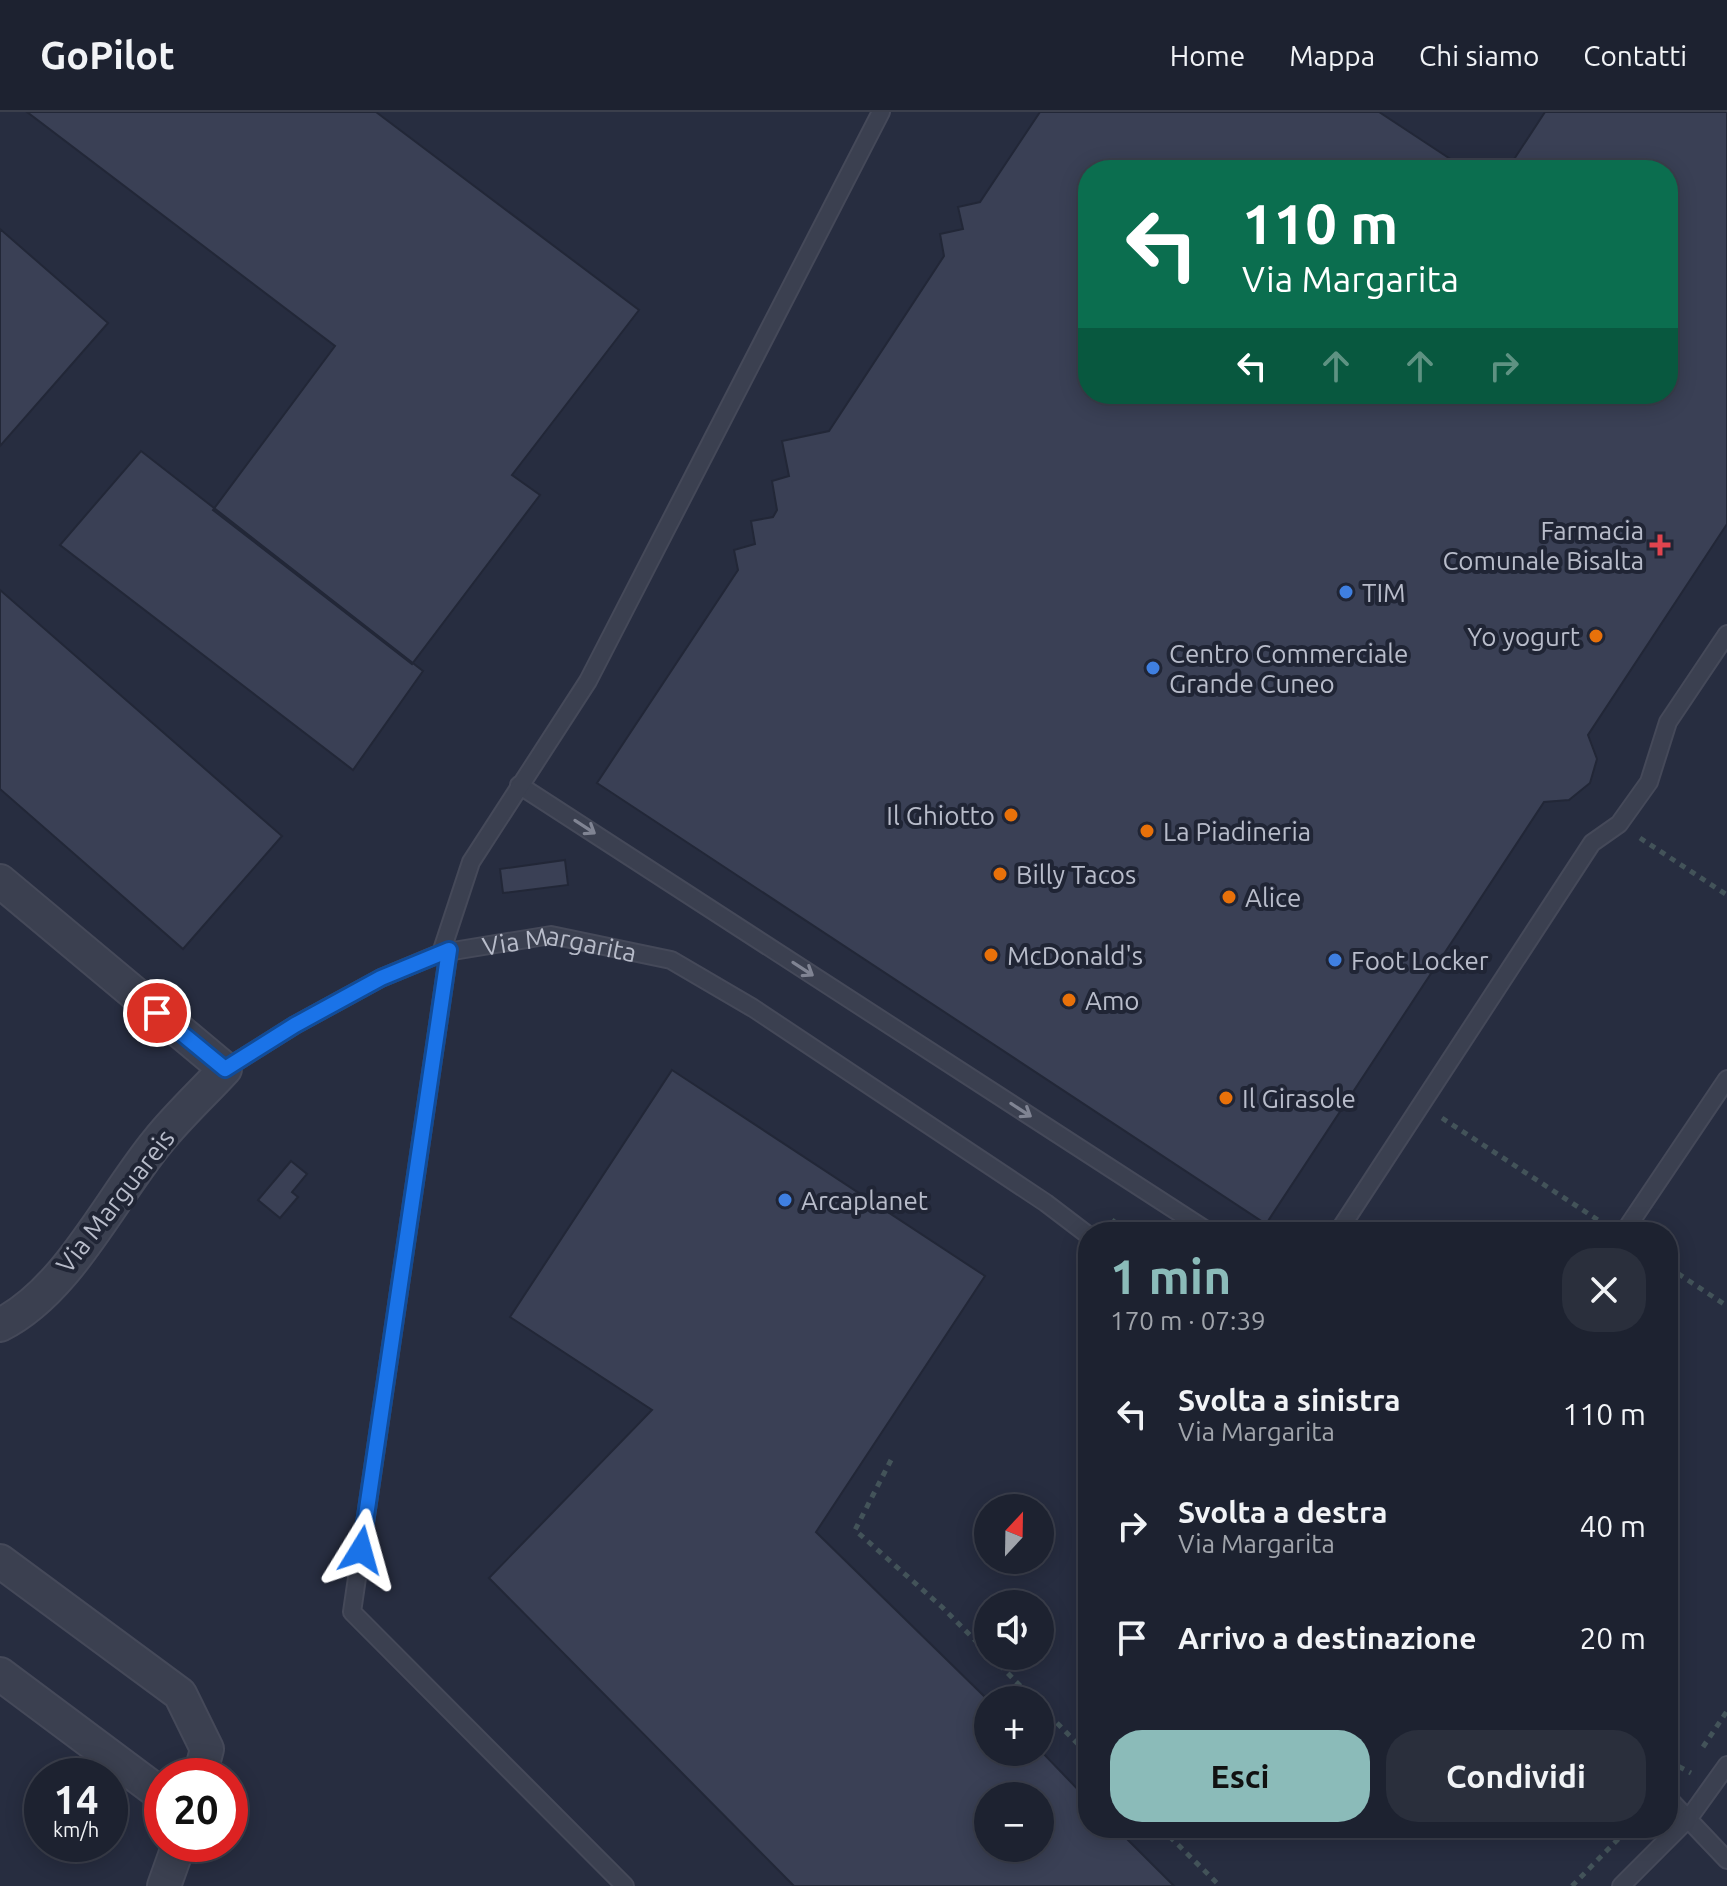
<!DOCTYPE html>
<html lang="it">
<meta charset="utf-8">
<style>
:root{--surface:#1d2230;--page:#2a2f3c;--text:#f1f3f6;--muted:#a0a4ab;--line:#3b3f4c;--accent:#8bbbb9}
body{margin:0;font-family:Ubuntu,sans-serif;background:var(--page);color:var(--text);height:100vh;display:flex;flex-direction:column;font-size:30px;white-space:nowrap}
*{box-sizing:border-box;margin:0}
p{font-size:26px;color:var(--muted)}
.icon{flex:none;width:44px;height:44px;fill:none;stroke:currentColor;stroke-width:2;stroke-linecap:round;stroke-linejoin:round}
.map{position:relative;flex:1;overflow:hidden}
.drawer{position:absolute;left:1078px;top:1110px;width:600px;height:616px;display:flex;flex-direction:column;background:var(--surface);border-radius:32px;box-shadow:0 4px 20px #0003,0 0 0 2px var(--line)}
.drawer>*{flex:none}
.hud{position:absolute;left:1078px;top:48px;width:600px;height:244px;border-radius:32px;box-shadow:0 4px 20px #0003,0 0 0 2px var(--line);background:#0b6e4f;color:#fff;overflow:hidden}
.needle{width:52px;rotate:22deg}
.fabs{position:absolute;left:974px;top:1382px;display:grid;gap:16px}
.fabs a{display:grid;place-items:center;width:80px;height:80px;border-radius:50%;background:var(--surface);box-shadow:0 4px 20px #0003,0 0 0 2px var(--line);font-size:40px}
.speed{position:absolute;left:24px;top:1646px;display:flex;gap:16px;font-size:40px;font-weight:700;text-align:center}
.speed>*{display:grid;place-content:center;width:104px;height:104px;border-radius:50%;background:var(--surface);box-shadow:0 4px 20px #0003,0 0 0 2px var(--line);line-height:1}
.speed small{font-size:20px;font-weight:400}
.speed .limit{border:12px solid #d22;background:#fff;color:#111}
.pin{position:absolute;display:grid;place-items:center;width:68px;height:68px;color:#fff;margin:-34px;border:4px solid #fff;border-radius:50%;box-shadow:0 2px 8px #0007}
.me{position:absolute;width:88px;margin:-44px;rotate:8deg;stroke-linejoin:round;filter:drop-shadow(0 0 6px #0008)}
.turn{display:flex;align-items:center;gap:28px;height:168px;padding:0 32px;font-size:36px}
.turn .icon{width:104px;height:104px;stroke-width:2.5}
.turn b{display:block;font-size:56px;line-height:68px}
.lanes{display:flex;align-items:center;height:76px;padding:0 32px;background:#0003;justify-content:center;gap:40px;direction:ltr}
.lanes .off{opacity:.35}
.round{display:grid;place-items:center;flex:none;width:84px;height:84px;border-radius:32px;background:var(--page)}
.head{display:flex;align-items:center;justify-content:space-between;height:136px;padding:0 32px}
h1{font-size:48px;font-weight:600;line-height:60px;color:var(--accent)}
.button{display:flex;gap:16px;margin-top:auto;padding:16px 32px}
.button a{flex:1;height:92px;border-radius:32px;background:var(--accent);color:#111;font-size:32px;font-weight:600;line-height:92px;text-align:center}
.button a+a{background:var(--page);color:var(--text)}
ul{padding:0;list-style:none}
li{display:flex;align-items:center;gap:24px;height:112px;padding:0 32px}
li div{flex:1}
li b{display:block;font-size:30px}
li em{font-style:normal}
header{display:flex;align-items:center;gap:48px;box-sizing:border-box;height:112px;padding:0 40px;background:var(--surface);border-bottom:2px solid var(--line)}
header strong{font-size:38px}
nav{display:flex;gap:44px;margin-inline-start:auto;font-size:28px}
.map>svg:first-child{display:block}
</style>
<header>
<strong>GoPilot</strong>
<nav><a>Home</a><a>Mappa</a><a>Chi siamo</a><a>Contatti</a></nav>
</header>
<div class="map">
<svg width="1727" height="1774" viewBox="0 0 1727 1774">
<rect width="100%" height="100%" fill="#272d40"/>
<!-- building -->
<path fill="#3a4055" stroke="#222737" stroke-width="2" fill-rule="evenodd" d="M27 0H376L639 198 512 363 540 383 412 552 213 398 335 234Z
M1040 0H1379L1467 58H1088V282H1668V58H1507L1545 0H1727V412L1588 623 1597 647 1590 671 1569 688 1544 690 1266 1112 597 671 738 458 734 438 755 432 751 409 773 405 777 398 772 369 789 364 782 329 829 319 944 144 940 122 963 117 958 95 980 90Z
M0 117 108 211 0 334Z
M141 339 423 559 353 658 60 433Z
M0 478 282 724 183 837 0 677Z
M565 748 568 773 503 781 500 757Z
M672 958 985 1164 816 1420 988 1588V1640L1040 1638 1088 1688V1716H1116L1174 1774H794L489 1466 652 1298 510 1205ZM988 1684H1040V1736H988Z
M291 1049 307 1062 292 1080 298 1085 280 1106 258 1088Z"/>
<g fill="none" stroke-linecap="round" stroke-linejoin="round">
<!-- service casing -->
<g stroke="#454959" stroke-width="20">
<g id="service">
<path d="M519 673 1209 1120"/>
<path d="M449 838 352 1500 625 1774"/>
<path d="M441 841 471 750 588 569 881 0"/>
<path id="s1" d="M225 957 295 913 381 866 441 841 551 823 671 848 753 896 1046 1091 1088 1123"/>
<path d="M1338 1120 1592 731 1619 712 1649 670 1668 610 1727 522"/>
<path d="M1624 1120 1727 967"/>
<path d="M1668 1686 1727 1748"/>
<path d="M1621 1774 1689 1706 1727 1653"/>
</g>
</g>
<!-- minor casing -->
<g stroke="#454959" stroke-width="36">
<path id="minor" d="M0 769 225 957C203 981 178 1004 158 1029 110 1087 68 1179 0 1213
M0 1449 180 1582 207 1637 200 1664
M0 1562 162 1683
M164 1774 179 1732"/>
</g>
<!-- path -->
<path stroke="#435359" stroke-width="5" stroke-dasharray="6 6" stroke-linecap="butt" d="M1640 726 1727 783
M1442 1006 1601 1110
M1112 1108 1127 1120
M1668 1155 1727 1194
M891 1348 855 1418 942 1495 988 1541
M991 1544 1034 1588
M1040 1594 1088 1642
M1703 1635 1727 1599
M1668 1649 1691 1661
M1161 1716 1220 1774
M1572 1774 1629 1716"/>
<!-- service -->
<use href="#service" stroke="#3b4050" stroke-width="16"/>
<!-- minor -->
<use href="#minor" stroke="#3b4050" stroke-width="32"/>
</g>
<!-- one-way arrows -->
<defs><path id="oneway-shaft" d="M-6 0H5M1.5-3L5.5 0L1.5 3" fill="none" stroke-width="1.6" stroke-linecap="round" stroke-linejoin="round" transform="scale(2)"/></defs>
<g stroke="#808493">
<use href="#oneway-shaft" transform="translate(585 715) rotate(33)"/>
<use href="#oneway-shaft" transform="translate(803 857) rotate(33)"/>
<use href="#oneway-shaft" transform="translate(1021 998) rotate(33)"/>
</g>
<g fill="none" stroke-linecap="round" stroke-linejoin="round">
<!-- route casing -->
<g stroke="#114b97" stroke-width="20">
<path id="route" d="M157 901 225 957 295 913 381 866 449 838 361 1438"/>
</g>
<!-- route -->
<use href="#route" stroke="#1a73e8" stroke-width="14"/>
</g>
<!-- markers -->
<path fill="#e0444e" stroke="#202535" stroke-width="3" d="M1656 421h8v8h8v8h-8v8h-8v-8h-8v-8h8z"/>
<g fill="#3f7fe0" stroke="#202535" stroke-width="3">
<circle cx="1346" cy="480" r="8"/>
<circle cx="1153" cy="556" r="8"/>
<circle cx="1335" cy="848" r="8"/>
<circle cx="785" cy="1088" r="8"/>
</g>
<g fill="#e8710a" stroke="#202535" stroke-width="3">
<circle cx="1596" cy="524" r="8"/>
<circle cx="1011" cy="703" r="8"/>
<circle cx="1147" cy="719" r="8"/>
<circle cx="1000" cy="762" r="8"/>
<circle cx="1229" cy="785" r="8"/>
<circle cx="991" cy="843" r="8"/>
<circle cx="1069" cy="888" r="8"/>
<circle cx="1226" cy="986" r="8"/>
</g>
<g text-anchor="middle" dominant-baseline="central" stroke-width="8" stroke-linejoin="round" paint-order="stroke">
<!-- poi labels -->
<g font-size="26" fill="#b8bcca" stroke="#202535" text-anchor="start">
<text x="1644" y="418" text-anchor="end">Farmacia<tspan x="1644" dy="30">Comunale Bisalta</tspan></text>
<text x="1362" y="480">TIM</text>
<text x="1580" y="524" text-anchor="end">Yo yogurt</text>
<text x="1169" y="541">Centro Commerciale<tspan x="1169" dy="30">Grande Cuneo</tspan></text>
<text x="995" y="703" text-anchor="end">Il Ghiotto</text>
<text x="1163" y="719">La Piadineria</text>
<text x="1016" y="762">Billy Tacos</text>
<text x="1245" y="785">Alice</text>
<text x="1007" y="843">McDonald's</text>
<text x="1351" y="848">Foot Locker</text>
<text x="1085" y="888">Amo</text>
<text x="1242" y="986">Il Girasole</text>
<text x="801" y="1088">Arcaplanet</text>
</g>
<!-- street labels -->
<g font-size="26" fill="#b8bcca" stroke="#202535">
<text stroke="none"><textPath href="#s1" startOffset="366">Via Margarita</textPath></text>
<text transform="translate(115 1089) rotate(-52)">Via Marguareis</text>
</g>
</g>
</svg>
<div class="fabs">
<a><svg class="needle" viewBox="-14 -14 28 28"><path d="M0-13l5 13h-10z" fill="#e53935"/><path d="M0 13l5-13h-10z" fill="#a0a4ab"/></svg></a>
<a><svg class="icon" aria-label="sound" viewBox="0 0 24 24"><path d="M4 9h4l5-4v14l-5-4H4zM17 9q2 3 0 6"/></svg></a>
<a>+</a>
<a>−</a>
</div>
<div class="speed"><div>14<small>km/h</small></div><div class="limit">20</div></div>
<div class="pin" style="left:157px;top:901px;background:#d93025"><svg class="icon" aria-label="arrive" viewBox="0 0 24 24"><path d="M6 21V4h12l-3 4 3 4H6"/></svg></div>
<svg class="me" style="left:361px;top:1438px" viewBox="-20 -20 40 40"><path d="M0-17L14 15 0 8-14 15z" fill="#1a73e8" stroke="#fff" stroke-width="4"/></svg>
<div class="hud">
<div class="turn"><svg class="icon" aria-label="left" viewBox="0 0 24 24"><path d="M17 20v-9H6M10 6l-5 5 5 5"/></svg><div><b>110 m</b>Via Margarita</div></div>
<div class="lanes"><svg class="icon" aria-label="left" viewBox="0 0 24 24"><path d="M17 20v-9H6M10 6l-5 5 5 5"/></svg><svg class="icon off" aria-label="ahead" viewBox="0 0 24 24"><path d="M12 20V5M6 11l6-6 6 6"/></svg><svg class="icon off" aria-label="ahead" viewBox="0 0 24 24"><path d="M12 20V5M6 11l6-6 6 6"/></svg><svg class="icon off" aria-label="right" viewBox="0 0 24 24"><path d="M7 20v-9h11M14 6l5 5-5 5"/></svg></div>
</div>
<section class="drawer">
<div class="head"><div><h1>1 min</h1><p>170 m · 07:39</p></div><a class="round"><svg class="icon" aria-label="close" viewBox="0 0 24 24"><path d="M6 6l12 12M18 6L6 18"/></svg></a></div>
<ul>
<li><svg class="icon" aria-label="left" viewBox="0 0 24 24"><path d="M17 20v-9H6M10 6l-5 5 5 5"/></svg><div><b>Svolta a sinistra</b><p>Via Margarita</p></div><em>110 m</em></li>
<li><svg class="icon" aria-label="right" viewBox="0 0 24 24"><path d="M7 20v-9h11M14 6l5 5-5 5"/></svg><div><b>Svolta a destra</b><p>Via Margarita</p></div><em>40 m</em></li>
<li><svg class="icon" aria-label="arrive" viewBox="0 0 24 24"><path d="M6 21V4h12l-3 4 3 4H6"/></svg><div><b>Arrivo a destinazione</b></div><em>20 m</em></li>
</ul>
<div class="button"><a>Esci</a><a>Condividi</a></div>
</section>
</div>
